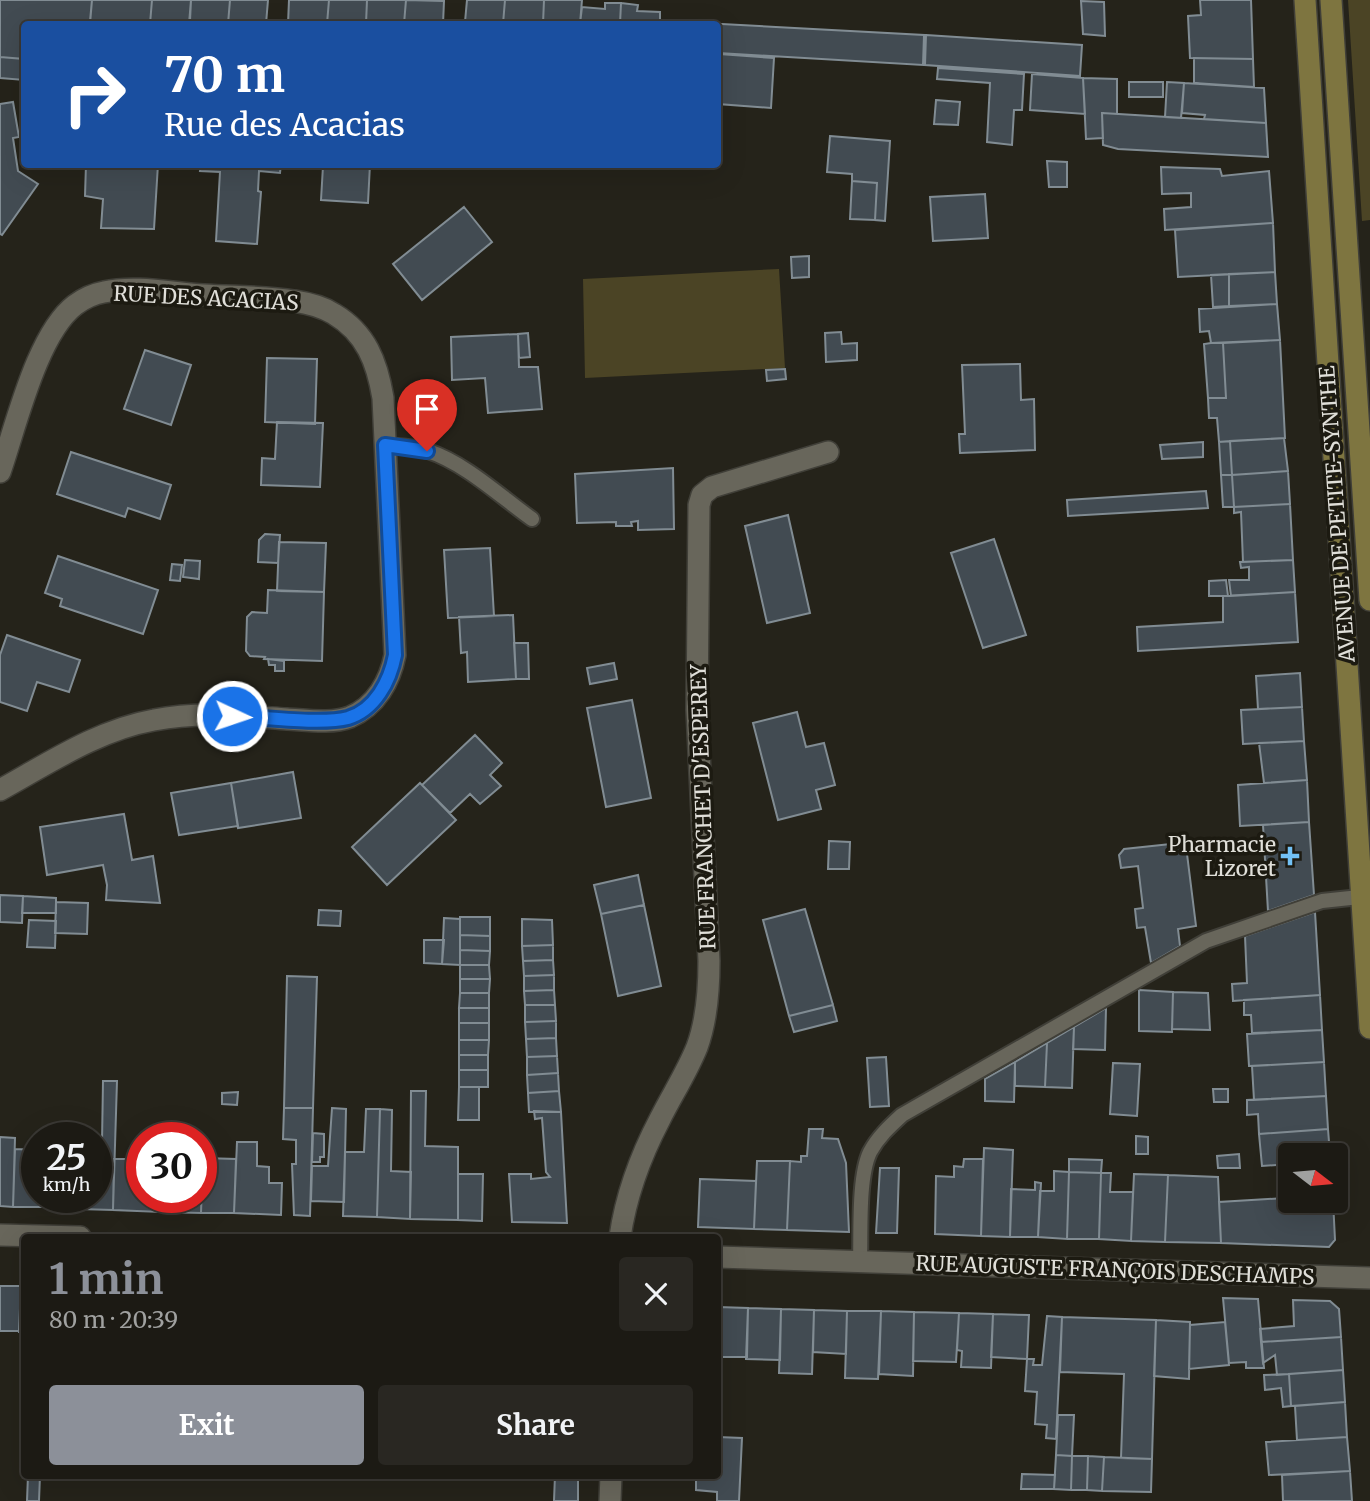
<!DOCTYPE html>
<meta charset="utf-8">
<style>
:root{--surface:#1c1a14;--page:#292722;--text:#f1f3f6;--muted:#a0a1a0;--line:#3a3834;--accent:#8c9099}
body{margin:0;font-family:Merriweather,serif;background:var(--page);color:var(--text);height:100vh;display:flex;flex-direction:column;font-size:26px;white-space:nowrap}
*{box-sizing:border-box;margin:0}
p{font-size:23px;color:var(--muted)}
.icon{flex:none;width:38px;height:38px;fill:none;stroke:currentColor;stroke-width:2;stroke-linecap:round;stroke-linejoin:round}
.map{position:relative;flex:1;overflow:hidden}
.side{position:absolute;left:21px;top:1234px;width:700px;height:245px;display:flex;flex-direction:column;background:var(--surface);border-radius:7px;box-shadow:0 7px 28px #0002,0 0 0 2px var(--line)}
.side>*{flex:none}
.hud{position:absolute;left:21px;top:21px;width:700px;height:147px;border-radius:7px;box-shadow:0 7px 28px #0002,0 0 0 2px var(--line);background:#1a4fa0;color:#fff;overflow:hidden}
.needle{width:46px;rotate:106deg}
.controls{position:absolute;left:1278px;top:1143px;display:grid;gap:14px}
.controls a{display:grid;place-items:center;width:70px;height:70px;border-radius:7px;background:var(--surface);box-shadow:0 7px 28px #0002,0 0 0 2px var(--line);font-size:35px}
.speed{position:absolute;left:21px;top:1122px;display:flex;gap:14px;font-size:35px;font-weight:700;text-align:center}
.speed>*{display:grid;place-content:center;width:91px;height:91px;border-radius:50%;background:var(--surface);box-shadow:0 7px 28px #0002,0 0 0 2px var(--line);line-height:1}
.speed small{font-size:18px;font-weight:400}
.speed .limit{border:10px solid #d22;background:#fff;color:#111}
.pin{position:absolute;display:grid;place-items:center;width:60px;height:60px;color:#fff;margin:-72px -30px;border-radius:50% 50% 50% 0;rotate:-45deg;box-shadow:0 0 7px #0007}
.pin .icon{rotate:45deg}
.me{position:absolute;width:77px;margin:-38px;rotate:93deg;stroke-linejoin:round;filter:drop-shadow(0 0 5px #0008)}
.turn{display:flex;align-items:center;gap:24px;height:147px;padding:0 28px;font-size:32px}
.turn .icon{width:91px;height:91px;stroke-width:2.5}
.turn b{display:block;font-size:49px;line-height:60px}
.round{display:grid;place-items:center;flex:none;width:74px;height:74px;border-radius:7px;background:var(--page)}
.summary{display:flex;align-items:center;justify-content:space-between;height:119px;padding:0 28px}
h1{font-size:42px;font-weight:700;line-height:52px;color:var(--accent)}
.cta{display:flex;gap:14px;margin-top:auto;padding:14px 28px}
.cta a{flex:1;height:80px;border-radius:7px;background:var(--accent);color:#fff;font-size:28px;font-weight:700;line-height:80px;text-align:center}
.cta a+a{background:var(--page);color:var(--text)}
.map>svg:first-child{display:block}
</style>
<div class="map">
<svg width="1370" height="1501" viewBox="0 0 1370 1501">
<rect width="100%" height="100%" fill="#25231a"/>
<!-- green -->
<path fill="#4b4425" d="M1348 0H1370V220L1362 221Z
M779 269 785 368 585 378 583 279Z"/>
<!-- building -->
<path fill="#424b52" stroke="#818c93" stroke-width="2" d="M0 0H92L90 24H24V59L0 57Z
M92 0H152L150 24H111V22L90 21Z
M152 0H191L189 24H150Z
M191 0H230L228 24 190 21Z
M230 0H268L266 24H228Z
M289 0H329L327 24H288Z
M329 0H367L366 24H327Z
M367 0H406L404 24H366Z
M406 0 444 1 443 24H404Z
M467 0H505L503 24 465 22Z
M505 0H544L543 24H503Z
M544 0H582L580 24H543Z
M1200 0H1251L1253 59 1190 58 1188 16 1201 15Z
M1081 1 1104 2 1105 36 1083 34Z
M605 3H621L620 24H580L582 7 605 9Z
M621 3 638 5 637 11 660 12V24H620Z
M703 23 924 35 923 65 718 53V24Z
M926 35 1082 45 1080 76 925 65Z
M719 54 774 58 771 108 718 104Z
M0 57 24 59V80L0 78Z
M1194 58 1253 59 1254 87 1194 83Z
M938 68 1024 74 1022 110H1014L1012 145 987 142 990 83 937 79Z
M1032 74 1083 78 1085 114 1030 110Z
M1083 78 1117 79V114L1102 113 1103 138 1086 139Z
M1129 82H1163V97H1129Z
M1167 82 1184 83 1181 118 1165 117Z
M1184 83 1264 88 1266 123 1204 119 1205 115 1182 113Z
M936 100 960 102 958 125 934 124Z
M13 102 19 137 13 138 18 171 38 184 2 235 0 234V104Z
M1102 113 1266 123 1268 157 1118 149 1103 145Z
M830 136 890 141 885 221 875 220 877 183 852 181V174L827 172Z
M1047 161 1067 162V187H1049Z
M86 164H158L154 229 101 228 103 199 85 196Z
M201 164H281L280 173 259 171 258 191 261 192 257 244 216 241 220 172 200 171Z
M370 164 368 203 321 200 323 166 320 164Z
M1161 167 1220 169 1222 176 1269 171 1273 223 1165 230 1164 209 1191 207V193L1162 194Z
M852 181 877 183 875 220 850 219Z
M985 194 988 238 933 241 930 197Z
M464 207 492 242 422 300 393 264Z
M1273 223 1275 272 1178 277 1175 230Z
M809 256V277L792 278 791 257Z
M1275 272 1277 304 1229 306V274Z
M1229 274V306L1213 307 1211 275Z
M1277 304 1280 340 1211 343 1209 331 1200 332 1199 309Z
M841 332 842 344 857 343V360L826 362 825 333Z
M528 333 530 357 519 358 518 334Z
M518 334 519 367H538L542 409 488 413 485 378 452 380 451 337Z
M1280 340 1285 438 1219 442 1217 418H1209L1208 398H1226L1223 343Z
M1211 343H1223L1226 398H1208L1204 344Z
M145 350 191 365 171 425 124 409Z
M267 358 317 359 315 424 265 422Z
M1020 364 1021 400 1034 399 1035 450 960 453 959 434H965L962 365Z
M785 369 786 379 767 381 766 370Z
M277 422 323 423 320 487 261 485 262 458 275 459Z
M1284 438 1288 471 1232 475 1230 441Z
M1230 441 1232 475H1221L1219 442Z
M1203 442V457L1162 459 1160 445Z
M71 452 171 485 160 519 128 508 125 517 57 494Z
M673 468 674 529 638 530V521L631 522 632 526H616V522L577 523 575 474Z
M1288 471 1290 504 1234 507 1232 475Z
M1221 475H1232L1234 507H1223Z
M1206 491 1208 508 1068 516 1067 500Z
M1290 504 1293 560 1243 562 1241 512 1234 513V507Z
M788 515 810 613 767 623 745 526Z
M265 534 280 535 278 563 258 562 259 540Z
M994 539 1026 635 983 648 951 553Z
M279 542 326 543 324 592 277 591Z
M490 548 494 616 448 618 444 550Z
M58 556 158 590 143 634 60 606 62 599 45 593Z
M185 560 200 561 199 579 183 577Z
M1293 560 1295 592 1231 596 1229 580H1249V567L1241 568 1240 562Z
M172 564 182 565 180 581 170 580Z
M1226 580 1228 596H1209V581Z
M268 590 324 592 322 661 264 659 265 657 250 656 246 651 247 617 252 612 267 613Z
M1295 592 1298 642 1138 651 1137 627 1223 622V596Z
M513 615 516 679 468 682 467 652 461 653 459 617Z
M7 635 80 660 69 692 37 682 27 711 0 702V655Z
M514 643H528L529 679H516Z
M268 659 284 661V671H275V665H269Z
M614 663 617 679 590 684 587 668Z
M1300 673 1302 707 1258 709 1256 676Z
M632 700 651 798 606 807 587 708Z
M1302 707 1304 741 1243 744 1241 710Z
M797 712 806 747 824 743 835 785 816 790 821 809 778 820 753 723Z
M475 735 502 763 490 775 501 786 480 804 470 794 450 813 422 785Z
M1304 741 1307 780 1264 783 1259 743Z
M293 772 301 818 238 828 231 783Z
M1307 780 1309 822 1240 826 1238 785Z
M231 783 238 826 179 835 171 793Z
M420 783 456 820 387 885 352 847Z
M124 814 132 860 153 856 160 903 106 900 107 885 103 865 47 875 40 827Z
M1309 822 1314 895 1268 911 1263 825Z
M829 841 850 842 849 869H828Z
M1180 843 1186 846 1196 926 1178 929 1180 946 1151 963 1145 927 1137 928 1135 909 1143 908 1138 866 1121 868 1119 855 1124 849Z
M638 875 644 905 601 914 594 885Z
M0 895 23 896 22 923 0 922Z
M23 896 56 898V913H22Z
M56 902 88 903 87 934 55 933Z
M644 905 661 986 618 996 601 914Z
M805 909 833 1005 789 1016 763 920Z
M319 910 341 911 340 926 318 925Z
M1315 912 1320 995 1233 1001 1232 984 1247 983 1245 936Z
M460 917H490V936L460 935Z
M444 918 460 919V965L442 964Z
M522 919 552 920 553 945 522 946Z
M29 920 56 921 55 948 27 947Z
M460 935 490 936V951L460 950Z
M424 940H444L442 964 424 963Z
M553 945V960L523 961 522 946Z
M460 950 490 951 489 965H460Z
M553 960 554 975 524 976 523 961Z
M460 965H489L490 979H460Z
M554 975V990L524 991V976Z
M287 976 317 977 313 1108H284Z
M460 979H490L489 993H460Z
M554 990 555 1005H525L524 991Z
M1139 990 1173 992 1172 1032 1139 1031Z
M1173 992 1208 993 1210 1030 1172 1029Z
M460 993H489V1008H459Z
M1320 995 1322 1030 1252 1033 1251 1015H1244V1000Z
M525 1005H555L556 1021 525 1022Z
M833 1005 837 1021 794 1032 789 1016Z
M459 1008H489V1023H459Z
M1106 1008 1105 1050 1073 1049 1074 1027Z
M556 1021V1038L526 1039 525 1022Z
M459 1023H489V1040H459Z
M1074 1027 1072 1088 1045 1087 1047 1043Z
M1322 1030 1324 1062 1249 1066 1247 1034Z
M556 1038 557 1056 527 1057 526 1039Z
M459 1040H489L488 1055H459Z
M1047 1043 1045 1087 1015 1086V1062Z
M459 1055H488V1070H459Z
M557 1056 558 1073 527 1075V1057Z
M886 1057 889 1106 870 1107 867 1058Z
M1015 1062 1014 1102 985 1101V1079Z
M1324 1062 1326 1096 1254 1100 1252 1066Z
M1113 1063 1140 1064 1137 1116 1110 1114Z
M459 1070H488V1087H459Z
M558 1073 559 1091 528 1093 527 1075Z
M103 1081H117L113 1210 79 1209V1197H96V1142H102Z
M459 1087H479V1120H458Z
M1213 1089H1228V1102H1214Z
M411 1091H426L425 1146 458 1147V1220L410 1219Z
M559 1091 561 1112H529L528 1093Z
M238 1092 237 1105 222 1104V1093Z
M1326 1096 1328 1129 1259 1134 1258 1114 1247 1115V1100Z
M284 1108H313L310 1216 294 1215 292 1164H296V1140L283 1139Z
M332 1108 346 1109 344 1202 311 1201 312 1166H328Z
M366 1109H380L377 1217 343 1216 345 1152H364Z
M380 1109 392 1110 391 1171 411 1172 410 1219 377 1217Z
M534 1111 561 1112 567 1223 512 1222 509 1174H531V1179L550 1177 546 1172 542 1118 535 1119Z
M809 1129H823L822 1138 838 1139 846 1163 849 1232 787 1230 790 1161 801 1162V1156H807Z
M1328 1129 1330 1155H1290V1164L1262 1166 1259 1134Z
M313 1133 324 1134V1157H320V1162H312Z
M193 1134H203L201 1213 161 1212V1197H201V1138H193Z
M1136 1136 1148 1137V1154H1136Z
M0 1137 15 1138 13 1207 0 1206Z
M237 1142H257V1166L269 1167V1183H282L281 1215 234 1213Z
M984 1148 1013 1150 1010 1237 981 1236Z
M15 1149 37 1150V1197H47V1207H13Z
M1239 1154 1240 1168H1218L1217 1156Z
M203 1158 236 1159 234 1213H201Z
M114 1159H142V1197H161V1212L113 1210Z
M964 1159H983L981 1236 935 1234 936 1176 954 1177V1166L963 1167Z
M1069 1159 1102 1160 1101 1173 1069 1172Z
M757 1161H790L787 1230 754 1229Z
M1290 1164V1198H1285L1283 1165Z
M880 1168H899L897 1233H876Z
M1054 1171 1069 1172 1067 1239 1038 1237 1040 1191H1054Z
M1069 1172 1101 1173 1099 1239H1067Z
M1101 1173H1111L1110 1192H1133L1131 1241 1099 1239Z
M458 1174H483L482 1221 458 1220Z
M1134 1174 1168 1175 1165 1242 1131 1241Z
M1168 1175 1218 1177 1221 1243 1165 1242Z
M700 1179 756 1181 754 1229 698 1227Z
M1035 1182 1041 1183 1038 1237H1010L1011 1189 1035 1190Z
M47 1197H79V1209L47 1207Z
M1285 1198H1290V1200H1333L1335 1240 1329 1247 1221 1243 1219 1202Z
M0 1286H21L19 1331H0Z
M21 1286 24 1287V1332H19Z
M1223 1298 1258 1299 1264 1368H1246V1362L1229 1363Z
M1293 1300 1330 1301 1339 1309 1341 1337 1261 1342 1260 1329 1294 1326Z
M718 1307 748 1308 747 1357H718Z
M748 1308 781 1309 780 1360 746 1359Z
M781 1309 814 1310 812 1374 779 1373Z
M814 1310 847 1311 846 1354 813 1352Z
M847 1311H881L878 1379 845 1378Z
M881 1311 914 1312 913 1376 879 1374Z
M914 1312 959 1313 956 1362 913 1361Z
M959 1313 993 1314 991 1368 961 1367 962 1351 957 1350Z
M993 1314 1029 1315 1027 1359 991 1357Z
M1047 1316 1062 1317 1056 1439 1046 1438 1047 1425 1035 1424 1037 1392 1025 1391 1027 1359H1034L1033 1365H1042Z
M1062 1317 1156 1320 1152 1459 1121 1458 1124 1374 1060 1372Z
M1156 1320 1190 1322 1189 1379 1154 1376Z
M1225 1322 1229 1365 1189 1369 1190 1325Z
M1341 1337 1343 1370 1277 1375 1275 1355 1263 1363 1261 1342Z
M1343 1370 1345 1402 1291 1406 1289 1374Z
M1289 1374 1291 1406 1283 1407 1281 1388 1265 1390 1264 1375Z
M1345 1402 1347 1437 1297 1440 1295 1406Z
M1058 1415H1074L1072 1456 1056 1455Z
M718 1437 742 1438 739 1501H717V1492L696 1490V1475H718Z
M1347 1437 1350 1471 1269 1475 1266 1442Z
M1056 1455 1072 1456 1071 1490 1054 1489Z
M1072 1456H1088L1087 1490H1071Z
M1088 1456 1104 1457 1102 1491 1087 1490Z
M1104 1457 1152 1459 1151 1492 1102 1491Z
M1350 1471 1352 1501H1283L1282 1475Z
M1022 1474 1055 1475 1054 1489H1021Z
M28 1475H40L39 1501H27Z
M555 1475H578V1501H554Z"/>
<g fill="none" stroke-linecap="round" stroke-linejoin="round">
<!-- lane casing -->
<g stroke="#403f38" stroke-width="18">
<path id="lane" d="M385 445C399 446 414 447 428 451 465 463 501 497 532 519
M860 1261C861 1233 858 1177 870 1152 878 1137 890 1126 902 1115L1206 941 1322 901 1369 896"/>
</g>
<!-- street casing -->
<g stroke="#403f38" stroke-width="24">
<path id="street" d="M0 472C16 426 37 334 75 305 83 299 93 294 104 292 135 285 172 293 204 295 234 297 265 296 294 301 308 303 323 307 334 314 366 333 377 362 383 398L395 655C390 681 376 706 350 717 332 724 306 720 287 719 243 716 198 711 154 720 98 730 49 763 0 790
M0 1235 80 1237
M620 1237C626 1195 640 1157 660 1119 672 1095 687 1072 697 1047 707 1020 709 990 709 961L697 710 699 505 702 495 712 487 828 452
M718 1257 1370 1278
M610 1501 611 1475"/>
</g>
<!-- secondary casing -->
<g stroke="#403f38" stroke-width="24">
<path id="secondary" d="M1305 0 1370 1028
M1331 0 1370 600"/>
</g>
<!-- lane -->
<use href="#lane" stroke="#68665b" stroke-width="14"/>
<!-- street -->
<use href="#street" stroke="#68665b" stroke-width="21"/>
<!-- secondary -->
<use href="#secondary" stroke="#7e7540" stroke-width="21"/>
</g>
<g fill="none" stroke-linecap="round" stroke-linejoin="round">
<!-- route casing -->
<g stroke="#114b97" stroke-width="18">
<path id="route" d="M232 716C260 717 322 725 348 718 375 710 390 681 395 655L385 445 427 451"/>
</g>
<!-- route -->
<use href="#route" stroke="#1a73e8" stroke-width="12"/>
</g>
<!-- markers -->
<path fill="#72c1f5" stroke="#1c1a11" stroke-width="2.5" d="M1286.5 845.5h7v7h7v7h-7v7h-7v-7h-7v-7h7z"/>
<g text-anchor="middle" dominant-baseline="central" stroke-width="7" stroke-linejoin="round" paint-order="stroke">
<!-- street labels -->
<g font-size="21" fill="#e0dfd9" stroke="#1c1a11">
<text transform="translate(206 298) rotate(3)">RUE DES ACACIAS</text>
<text transform="translate(1337 514) rotate(-94)">AVENUE DE PETITE-SYNTHE</text>
<text transform="translate(703 807) rotate(-92)">RUE FRANCHET D'ESPEREY</text>
<text transform="translate(1115 1270) rotate(2)">RUE AUGUSTE FRANÇOIS DESCHAMPS</text>
</g>
<!-- poi labels -->
<g font-size="21" fill="#e0dfd9" stroke="#1c1a11" text-anchor="end">
<text x="1276" y="844">Pharmacie<tspan x="1276" dy="24">Lizoret</tspan></text>
</g>
</g>
</svg>
<div class="controls">
<a><svg class="needle" viewBox="-14 -14 28 28"><path d="M0-13l5 13h-10z" fill="#e53935"/><path d="M0 13l5-13h-10z" fill="#a0a1a0"/></svg></a>
</div>
<div class="speed"><div>25<small>km/h</small></div><div class="limit">30</div></div>
<div class="pin" style="left:427px;top:451px;background:#d93025"><svg class="icon" aria-label="arrive" viewBox="0 0 24 24"><path d="M6 21V4h12l-3 4 3 4H6"/></svg></div>
<svg class="me" style="left:232px;top:716px" viewBox="-20 -20 40 40"><circle r="17" fill="#1a73e8" stroke="#fff" stroke-width="3"/><path d="M0-11L8 9 0 5-8 9z" fill="#fff"/></svg>
<div class="hud">
<div class="turn"><svg class="icon" aria-label="right" viewBox="0 0 24 24"><path d="M7 20v-9h11M14 6l5 5-5 5"/></svg><div><b>70 m</b>Rue des Acacias</div></div>
</div>
<section class="side">
<div class="summary"><div><h1>1 min</h1><p>80 m · 20:39</p></div><a class="round"><svg class="icon" aria-label="close" viewBox="0 0 24 24"><path d="M6 6l12 12M18 6L6 18"/></svg></a></div>
<div class="cta"><a>Exit</a><a>Share</a></div>
</section>
</div>
